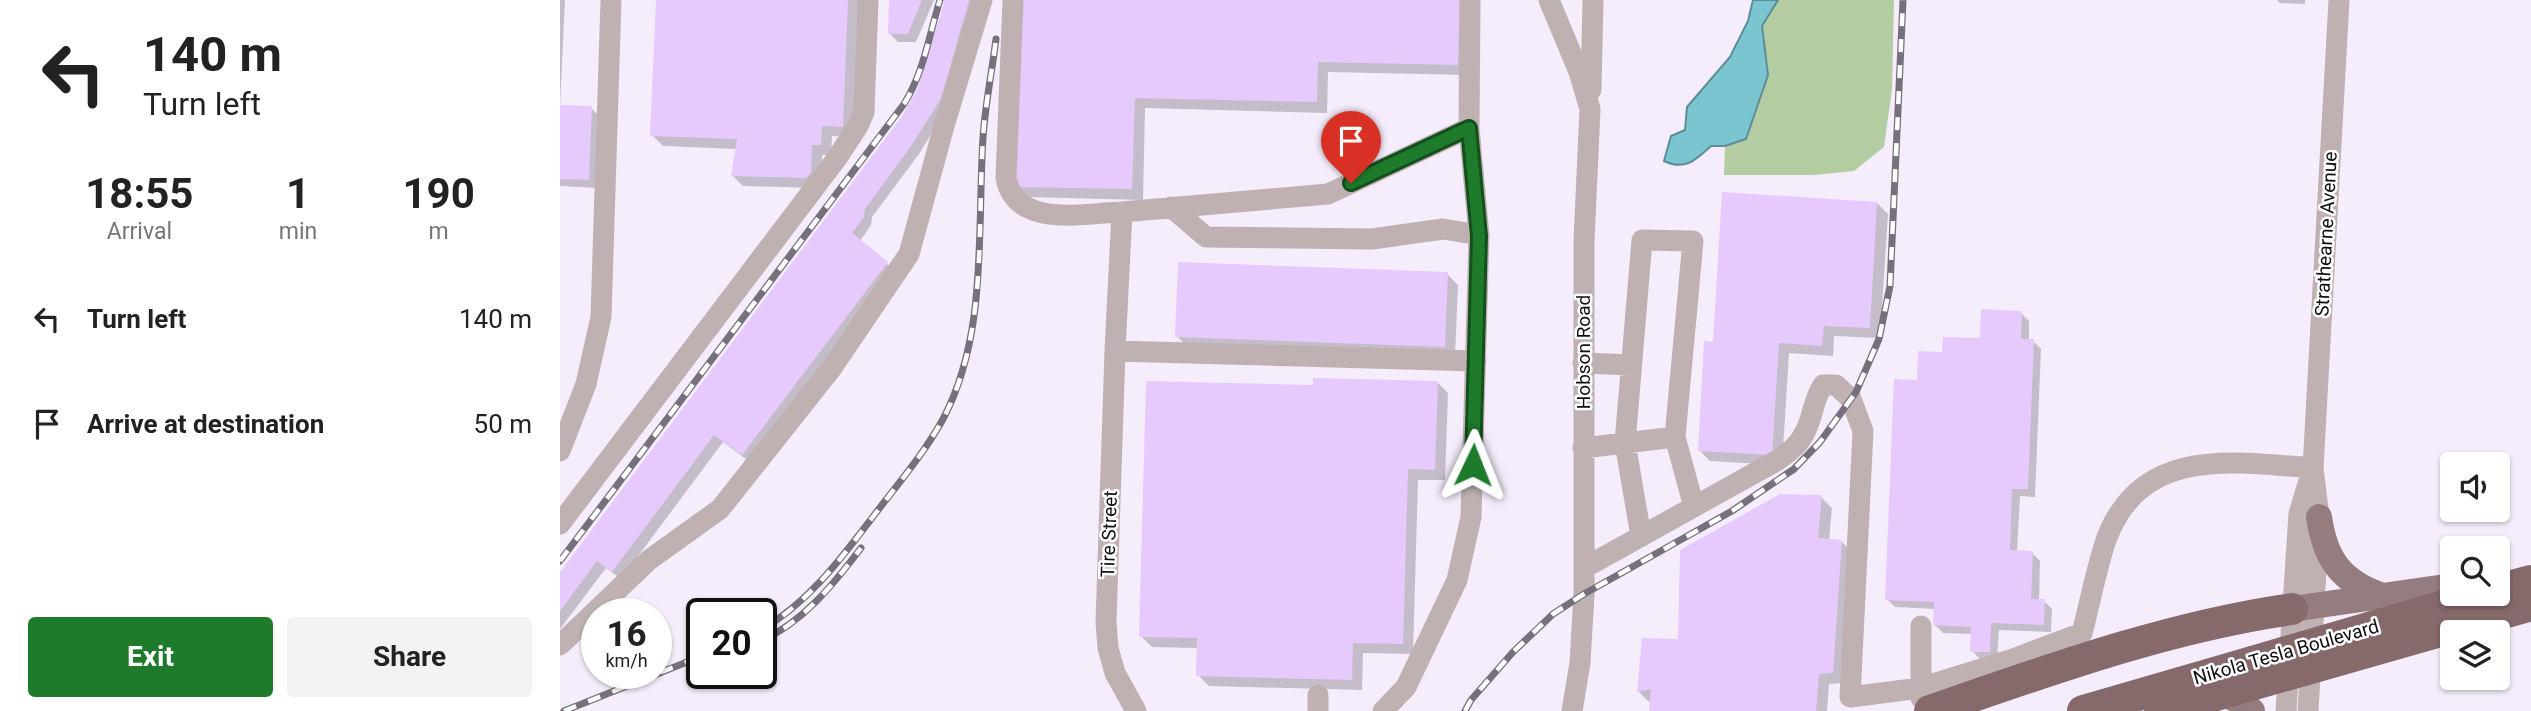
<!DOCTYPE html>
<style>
:root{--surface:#fff;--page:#f2f2f2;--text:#222;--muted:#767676;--accent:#1d7b2b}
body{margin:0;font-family:Roboto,sans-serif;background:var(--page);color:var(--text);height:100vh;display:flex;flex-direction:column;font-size:26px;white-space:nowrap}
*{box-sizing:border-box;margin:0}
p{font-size:23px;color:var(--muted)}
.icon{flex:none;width:38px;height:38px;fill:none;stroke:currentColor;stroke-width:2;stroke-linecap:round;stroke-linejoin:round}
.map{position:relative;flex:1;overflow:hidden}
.sheet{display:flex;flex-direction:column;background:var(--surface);width:560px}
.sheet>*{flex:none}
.guide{background:#fff;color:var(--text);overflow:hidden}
.fabs{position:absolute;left:1880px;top:452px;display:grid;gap:14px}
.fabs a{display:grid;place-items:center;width:70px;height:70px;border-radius:7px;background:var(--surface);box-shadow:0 2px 5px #0004;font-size:35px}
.speed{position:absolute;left:21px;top:598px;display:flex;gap:14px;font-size:35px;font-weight:700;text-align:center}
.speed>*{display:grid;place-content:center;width:91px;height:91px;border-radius:50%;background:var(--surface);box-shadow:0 2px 5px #0004;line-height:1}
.speed small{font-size:18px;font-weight:400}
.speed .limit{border:4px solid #111;border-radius:10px;background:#fff;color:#111}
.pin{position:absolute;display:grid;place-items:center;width:60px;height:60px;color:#fff;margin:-72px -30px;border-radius:50% 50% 50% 0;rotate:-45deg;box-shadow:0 0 7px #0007}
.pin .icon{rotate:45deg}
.me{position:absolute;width:77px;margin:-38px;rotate:2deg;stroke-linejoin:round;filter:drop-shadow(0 0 5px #0008)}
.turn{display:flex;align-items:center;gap:24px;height:147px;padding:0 28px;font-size:32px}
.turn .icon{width:91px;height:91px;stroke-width:2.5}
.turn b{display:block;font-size:49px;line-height:60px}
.eta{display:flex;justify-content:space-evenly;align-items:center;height:119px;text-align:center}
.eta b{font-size:42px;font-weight:700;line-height:49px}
.primary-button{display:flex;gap:14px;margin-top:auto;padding:14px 28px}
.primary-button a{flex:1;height:80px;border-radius:7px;background:var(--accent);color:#fff;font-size:28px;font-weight:700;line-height:80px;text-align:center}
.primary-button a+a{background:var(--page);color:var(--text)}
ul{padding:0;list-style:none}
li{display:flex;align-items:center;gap:21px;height:105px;padding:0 28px}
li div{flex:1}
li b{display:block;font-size:26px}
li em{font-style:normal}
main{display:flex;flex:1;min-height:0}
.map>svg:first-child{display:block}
</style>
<main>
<section class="sheet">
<div class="guide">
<div class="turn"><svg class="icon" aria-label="left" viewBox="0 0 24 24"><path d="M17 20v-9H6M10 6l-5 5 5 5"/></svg><div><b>140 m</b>Turn left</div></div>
</div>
<div class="eta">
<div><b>18:55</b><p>Arrival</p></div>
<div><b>1</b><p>min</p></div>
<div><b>190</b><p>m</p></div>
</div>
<ul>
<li><svg class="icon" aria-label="left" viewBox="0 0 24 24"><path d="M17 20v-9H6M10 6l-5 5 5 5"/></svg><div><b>Turn left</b></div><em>140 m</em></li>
<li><svg class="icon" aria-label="arrive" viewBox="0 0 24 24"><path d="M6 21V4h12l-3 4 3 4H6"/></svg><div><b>Arrive at destination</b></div><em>50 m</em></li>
</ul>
<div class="primary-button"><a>Exit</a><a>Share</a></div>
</section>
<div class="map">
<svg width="1971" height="711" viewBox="0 0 1971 711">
<rect width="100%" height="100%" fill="#f5edfc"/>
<!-- green -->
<path fill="#b4cca1" d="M1218 0H1334L1332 89 1324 147 1294 171 1255 175H1164L1165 146 1186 138 1208 75 1202 26Z"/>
<!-- water -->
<path fill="#7bc5d0" stroke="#5b8e98" stroke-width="2" d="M1193 0H1218L1202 26 1208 75 1186 139 1165 146H1151C1136 160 1125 171 1104 161L1111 136 1125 130 1127 107 1170 57 1188 21Z"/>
<!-- shadow -->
<path fill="#0003" d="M0 0H5L0 106 31 108 39 116 37 188 0 186Z
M98 0H299L293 137 272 136 271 155H262L261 184 257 188 183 186 172 175 177 149 103 146 92 135Z
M331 0H374L356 42H338L330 34Z
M387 0H419L388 107 359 154 312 217 311 225 300 241 335 271 190 462 163 442 61 579 46 568 0 629V574L331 135 358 90Z
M460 0H910L908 75 768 72 767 113 585 108 583 200 466 197 455 186Z
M1717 0H1745V4L1720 3Z
M1317 203 1328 214 1320 338 1274 336 1273 356 1229 353 1222 465 1150 461 1139 450 1154 343Z
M887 274 898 285 895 357 627 347 617 336Z
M1461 313 1469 321V341H1473L1481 349 1475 497 1460 496 1457 552 1472 553 1480 561 1479 601H1484L1492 609 1491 632 1439 630 1437 660 1420 659 1412 651 1413 634 1383 633 1375 625V609L1335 607 1327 599 1359 382 1384 353 1422 340Z
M877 382 888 393 885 480H858L853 654 803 653 802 690 649 686 638 675V648L592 647 581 636 754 387Z
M1261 497 1272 508 1269 540 1281 541 1292 552 1283 683 1269 684 1267 711H1091L1092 701 1089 702 1078 691 1119 641Z"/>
<!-- building -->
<path fill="#e6cafd" d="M96 0H288L283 127 262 126 261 145H252L251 173 246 178 171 176 177 139 90 136Z
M329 0H362L348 34H328Z
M385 0H409L381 99 351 146 305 209 304 217 292 233 328 262 182 455 154 435 52 572 37 561 0 611V572L343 115 357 90Z
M458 0H900L898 65 758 62 757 102 575 98 572 189 454 187Z
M0 105 32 106 29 180 0 179Z
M1162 192 1317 202 1310 328 1264 326 1262 346 1219 343 1212 455 1138 451 1144 341 1153 342Z
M618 262 888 272 885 347 615 337Z
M1421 309 1462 311 1461 339H1474L1468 489H1452L1450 550 1473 551 1471 599H1485L1484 625 1431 623 1430 652H1410L1411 627 1373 625 1374 602 1325 600 1334 379 1357 380 1358 351 1382 352 1383 337 1420 338Z
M753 378 878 381 875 470 848 469 843 644 793 643 792 680 636 676 637 638 579 637 586 381 753 385Z
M1220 494 1262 495 1258 538 1282 540 1273 673 1259 674 1256 711H1089L1091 689 1077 692 1082 638 1118 639 1120 550Z"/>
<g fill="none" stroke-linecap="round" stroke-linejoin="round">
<!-- minor -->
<path stroke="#bfb1b2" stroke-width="21" d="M453 0 446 178C456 229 524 213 562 212
M989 0 1019 72 1030 109 1024 241V594L1020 663 1012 711
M1031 90 1033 0
M909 128 919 235
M611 207 646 237 812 239 883 229 919 235 911 517 897 580 846 687 823 711
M555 351 916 361
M1023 363 1071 365
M1023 448 1115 437
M0 451 26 384 41 317 51 0
M0 524 277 158 298 126 304 112 308 0
M1081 536 1065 443 1082 240 1133 241 1115 437 1134 507
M1024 568 1218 460C1229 452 1239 445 1245 432 1253 417 1253 400 1263 385H1276L1291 399 1303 431 1290 697 1360 688 1453 659 1522 633C1530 603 1536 570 1546 540 1581 445 1674 462 1753 468
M1361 626V698
M0 645 89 560 160 509 271 369 349 254 384 126 422 0
M576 711 555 673 548 648 546 622 555 351 562 212 768 194 909 128 910 0
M758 711V695
M1726 711 1739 514 1750 477
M1748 711 1759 517 1753 468 1779 0"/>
<!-- major -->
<path stroke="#957c7e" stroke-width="26" d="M1759 517C1765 559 1781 582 1823 596
M1732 609 1892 586
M1651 693C1666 694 1681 700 1692 711"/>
<!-- highway -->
<path stroke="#85696b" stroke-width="32" d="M1937 590 1971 581
M1370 711C1489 670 1607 627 1732 609
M1523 711 1692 662"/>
<!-- rail casing -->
<g stroke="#76707c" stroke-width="7">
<path id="rail" d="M0 561 344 104C364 72 369 35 380 0
M201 630C248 603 280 560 312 518 336 486 364 454 383 419 428 334 417 231 423 138 425 105 432 72 436 39
M201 641C243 622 273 585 301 548
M4 711 142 656
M905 711 911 700 953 652 993 614 1024 594 1172 511 1234 469 1260 442 1296 392 1319 339 1330 286 1343 0"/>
</g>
<!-- rail -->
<use href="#rail" stroke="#fefefe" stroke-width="4.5" stroke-dasharray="13" stroke-linecap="butt"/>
<!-- highway-bridge -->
<path stroke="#85696b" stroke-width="32" d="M1692 662 1928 593
M1600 711 1971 605"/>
</g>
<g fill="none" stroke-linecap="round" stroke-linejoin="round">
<!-- route casing -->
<g stroke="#13501c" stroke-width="18">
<path id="route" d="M791 183 909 128 919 236 913 465"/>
</g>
<!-- route -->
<use href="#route" stroke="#1d7b2b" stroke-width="12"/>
</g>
<g text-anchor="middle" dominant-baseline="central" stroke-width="5" stroke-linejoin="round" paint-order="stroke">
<!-- street labels -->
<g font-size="19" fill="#100c14" stroke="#fefefe">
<text transform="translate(1766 234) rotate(-87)">Strathearne Avenue</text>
<text transform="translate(1023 352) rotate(-90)">Hobson Road</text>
<text transform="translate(549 534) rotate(-88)">Tire Street</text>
<text transform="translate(1726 652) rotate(-16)">Nikola Tesla Boulevard</text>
</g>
</g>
</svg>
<div class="fabs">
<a><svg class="icon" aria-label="sound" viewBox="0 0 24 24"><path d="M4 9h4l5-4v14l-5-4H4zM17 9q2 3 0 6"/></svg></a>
<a><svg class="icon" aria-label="search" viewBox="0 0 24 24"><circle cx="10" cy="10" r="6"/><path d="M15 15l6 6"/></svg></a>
<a><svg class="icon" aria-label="layers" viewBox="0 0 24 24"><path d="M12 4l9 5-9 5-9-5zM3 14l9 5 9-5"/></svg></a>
</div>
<div class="speed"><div>16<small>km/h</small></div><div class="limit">20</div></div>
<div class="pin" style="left:791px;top:183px;background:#d93025"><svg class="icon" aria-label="arrive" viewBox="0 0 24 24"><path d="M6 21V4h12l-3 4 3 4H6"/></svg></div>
<svg class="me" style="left:913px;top:465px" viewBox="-20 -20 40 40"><path d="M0-17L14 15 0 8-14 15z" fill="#1d7b2b" stroke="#fff" stroke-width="4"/></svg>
</div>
</main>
